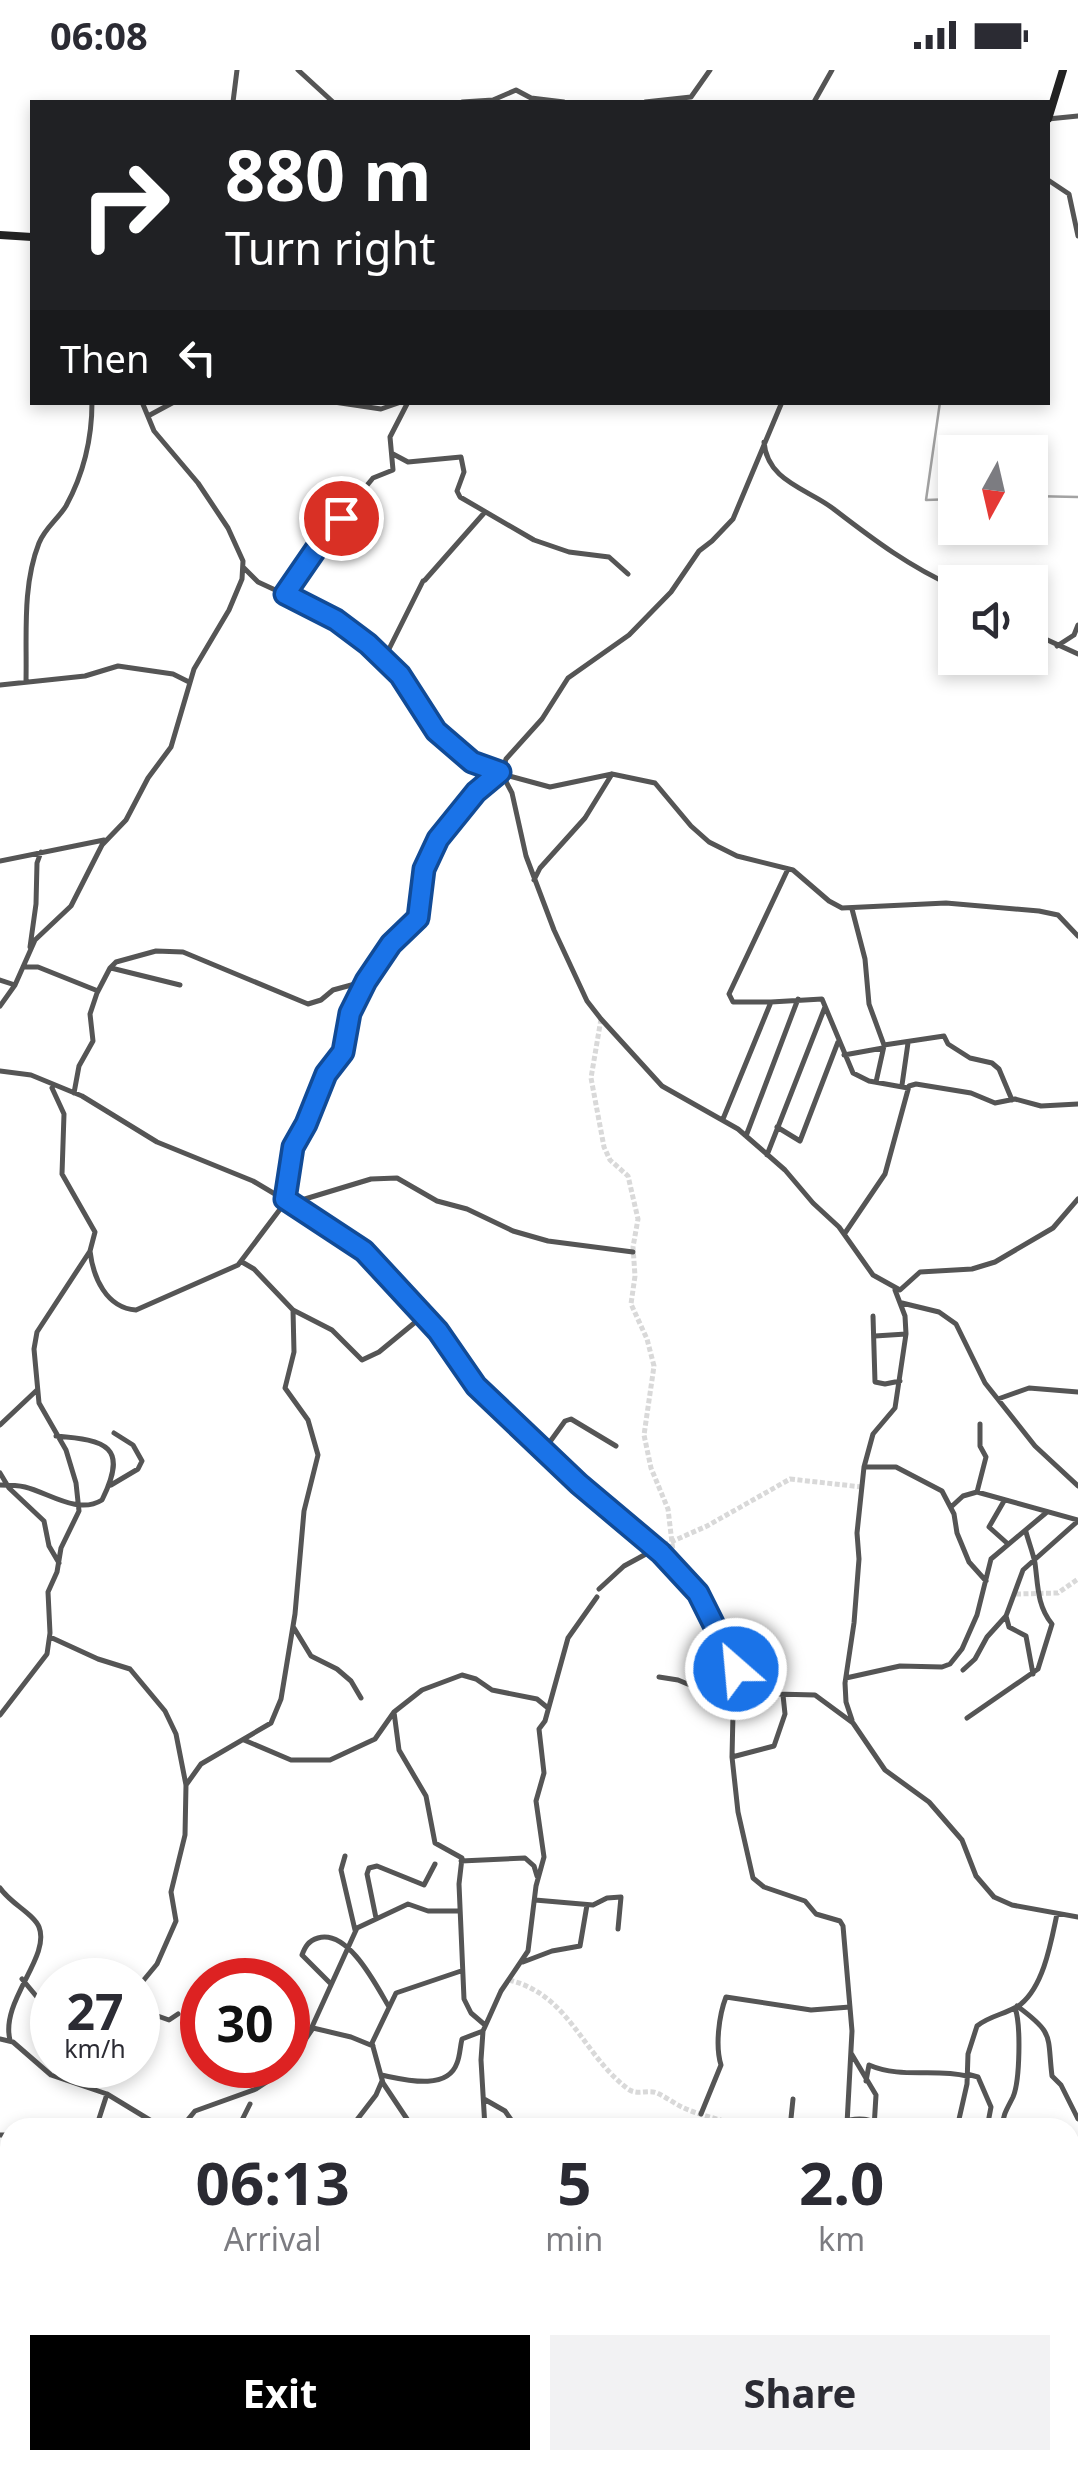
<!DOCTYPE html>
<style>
:root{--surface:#fff;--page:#f2f2f3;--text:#2b2b33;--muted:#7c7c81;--accent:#000}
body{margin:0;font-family:"Noto Sans",sans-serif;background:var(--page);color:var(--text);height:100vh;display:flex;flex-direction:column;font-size:38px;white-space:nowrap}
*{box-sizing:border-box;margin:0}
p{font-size:32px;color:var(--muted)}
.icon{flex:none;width:55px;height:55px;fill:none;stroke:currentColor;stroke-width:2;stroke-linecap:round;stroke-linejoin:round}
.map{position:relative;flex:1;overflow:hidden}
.details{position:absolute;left:0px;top:2048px;width:1080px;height:352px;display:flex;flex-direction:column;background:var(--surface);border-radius:30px 30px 0 0;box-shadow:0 5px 15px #0003}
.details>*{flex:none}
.banner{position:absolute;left:30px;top:30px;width:1020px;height:305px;border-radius:0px;box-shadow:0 5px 15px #0003;background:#202124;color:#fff;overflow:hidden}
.needle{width:65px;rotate:188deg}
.fabs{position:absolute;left:938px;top:365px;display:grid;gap:20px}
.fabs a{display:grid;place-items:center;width:110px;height:110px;border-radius:0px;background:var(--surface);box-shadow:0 5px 15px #0003;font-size:50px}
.speed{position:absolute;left:30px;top:1888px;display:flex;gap:20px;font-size:50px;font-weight:700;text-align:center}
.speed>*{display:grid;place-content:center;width:130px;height:130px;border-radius:50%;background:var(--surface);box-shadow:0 5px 15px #0003;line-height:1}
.speed small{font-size:25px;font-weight:400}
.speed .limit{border:15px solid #d22;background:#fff;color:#111}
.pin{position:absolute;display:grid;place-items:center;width:85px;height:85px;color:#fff;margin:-42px;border:5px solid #fff;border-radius:50%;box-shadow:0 2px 10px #0007}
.me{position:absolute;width:110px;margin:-55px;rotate:333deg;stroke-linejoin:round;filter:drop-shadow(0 0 8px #0008)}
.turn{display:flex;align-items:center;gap:35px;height:210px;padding:0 30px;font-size:45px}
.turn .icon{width:130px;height:130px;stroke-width:2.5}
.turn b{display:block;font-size:70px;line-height:85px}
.then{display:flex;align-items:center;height:95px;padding:0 30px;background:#0003;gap:20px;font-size:38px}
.eta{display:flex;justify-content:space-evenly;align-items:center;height:170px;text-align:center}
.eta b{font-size:60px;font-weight:700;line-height:70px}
.cta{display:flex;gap:20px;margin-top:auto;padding:20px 30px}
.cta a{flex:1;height:115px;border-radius:0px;background:var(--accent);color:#fff;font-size:40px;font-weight:700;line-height:115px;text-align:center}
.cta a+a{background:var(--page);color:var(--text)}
.status{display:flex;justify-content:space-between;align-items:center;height:70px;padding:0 50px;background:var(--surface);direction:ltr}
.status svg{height:28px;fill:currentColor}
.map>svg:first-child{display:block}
</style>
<div class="status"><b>06:08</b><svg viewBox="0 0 49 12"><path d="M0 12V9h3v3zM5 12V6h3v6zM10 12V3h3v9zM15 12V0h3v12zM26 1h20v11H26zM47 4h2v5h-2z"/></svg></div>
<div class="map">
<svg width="1078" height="2399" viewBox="0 0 1078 2399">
<rect width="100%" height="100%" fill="#fff"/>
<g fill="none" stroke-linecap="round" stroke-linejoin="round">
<!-- stream -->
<path stroke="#a3a3a3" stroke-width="2.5" d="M940 332 926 430 955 429
M1030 426 1078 427"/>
<!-- street-tunnel -->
<path stroke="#d9d9d9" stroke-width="5" stroke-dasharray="5 2.5" stroke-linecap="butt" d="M601 949 591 1008 604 1077 610 1090 628 1106 638 1149 633 1177 635 1206 631 1234 647 1269 654 1296 644 1365 651 1398 668 1439 675 1498
M657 1478 707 1456 790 1409 862 1417
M1016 1524 1058 1523 1078 1509
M509 1910C570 1925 581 1983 628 2019 638 2026 647 2019 657 2023 666 2027 675 2034 684 2038 704 2047 725 2050 745 2058"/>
<!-- street -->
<path stroke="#555" stroke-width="5" d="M298 0 333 32
M233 32 237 0
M462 32 493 30 516 20 531 28 564 32
M645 32 691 27 710 0
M814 32 832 0
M1048 49 1078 46
M1048 110 1069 124 1078 166
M334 332 381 339 401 332
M148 346 174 332
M764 372C767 412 809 419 835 440 874 470 910 497 955 517
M393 384 408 392 461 387 464 402 457 421 460 427 534 470 569 482 609 487 628 504
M243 497 258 512 312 537 355 563 400 605 435 661 472 691 480 692 502 704 512 723 526 786 554 860 587 931 601 949 662 1016 738 1059 785 1100 813 1133 839 1157 873 1205 900 1220 920 1202 972 1199 995 1192 1053 1158 1078 1129
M425 510 485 442
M285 524 318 475 322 462 336 453 373 408 393 400 390 367 408 332
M1030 562 1078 584
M1057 576 1074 565 1078 555
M384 589 423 511
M26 611C27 566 22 516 39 473 45 458 58 449 66 436 84 403 92 370 92 332
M0 615 85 606 118 596 173 604 189 612
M502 703 506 689 542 649 568 608 629 565 671 522 699 481 712 471 733 449 782 332
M502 704 550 717 612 704 655 713 691 756 709 772 737 786 793 800 829 831 842 838 946 833 1039 841 1058 845 1078 866
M0 791 104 770
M534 810 540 798 585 748 612 704
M852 839 865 889 869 934 884 975 944 966 948 974 970 988 992 993 999 999 1012 1030
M30 877 36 834 37 793 41 782
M24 897H38L98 921
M111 898 180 915
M0 910 15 915
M771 932H733L729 924 788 799
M0 936 15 915 35 870 71 836 102 775 126 750 148 708 171 677 194 599 229 540 242 509 243 491 228 458 198 413 154 361 142 332
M844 985 883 978
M0 1001 31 1005 82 1026 157 1072 253 1111 347 1167 364 1181 424 1245 477 1315 579 1414 643 1466 690 1514 702 1530 730 1591 741 1603 776 1624 815 1625 853 1653 885 1700 929 1732 962 1770 976 1806 994 1827 1012 1835 1078 1847
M876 1012 884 976
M902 1015 908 973
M74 1023 79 996 93 971 90 944 97 923 110 898 116 892 156 881 183 882 308 934 321 930 333 920 366 911
M723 1049 771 932 822 929 853 1003 869 1011 908 1018
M777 1057 800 1071 838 972
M746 1066 798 929
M767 1085 825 937
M285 1129 293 1077 306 1054 326 1004 343 982 350 943 366 911 391 874 418 848 424 799 438 769 476 722 500 702
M295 1132 371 1109 397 1108 437 1131 467 1139 513 1161 548 1171 633 1182
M845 1163 885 1104 909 1016 916 1014 971 1023 995 1033 1015 1029 1041 1036 1078 1034
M90 1181C93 1207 106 1238 136 1240L238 1195 287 1130
M242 1192 254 1199 293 1240 332 1260 362 1290 379 1282 424 1245
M902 1233 939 1242 956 1254 985 1313 1035 1376 1078 1416
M873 1246 875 1312 885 1314 900 1311
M875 1266 906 1264
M998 1329 1029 1318 1078 1322
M0 1355 37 1320
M544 1380 565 1351 571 1349 616 1376
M864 1397H896L942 1421 954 1444 957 1463 969 1492 986 1511
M0 1403 9 1418 44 1451 49 1476 59 1493
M0 1415C8 1415 17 1415 25 1417 49 1423 78 1445 102 1430 129 1376 106 1370 56 1366
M111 1415 138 1399 142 1391 133 1375 114 1363
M977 1422 986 1387 980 1376V1354
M1004 1431 989 1457 1008 1474
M951 1437 963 1426 977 1422 1078 1450
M599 1519 624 1496 657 1478
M1006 1546 1009 1557 1026 1566 1033 1604
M294 1558 311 1586 337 1599 351 1611 361 1628
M50 1567 98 1589 130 1599 165 1641 176 1664 186 1715 185 1765 171 1822 176 1851 157 1894 138 1917
M734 1600 732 1687 738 1742 753 1808 764 1817 805 1831 816 1844 840 1851 843 1856 852 1961 847 2054
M963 1600 975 1589 987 1567 1006 1546 1023 1500 1078 1451
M659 1607 678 1610 702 1620 735 1608
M846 1608 900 1596 942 1597 950 1594 962 1579 977 1545 991 1489 1047 1442
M394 1642 399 1680 426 1726 435 1773 462 1788 459 1814 464 1929 471 1943 485 1955
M0 1645 47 1584 50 1563 48 1522 57 1502 61 1478 79 1441 76 1413 66 1380 39 1333 34 1279 37 1262 90 1181 95 1162 62 1104 64 1044 52 1018
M967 1648 1038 1599 1052 1554C1037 1536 1038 1515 1035 1493 1033 1483 1029 1473 1026 1462
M852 1650 846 1632 845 1613 854 1553 859 1489 857 1463 864 1397 873 1364 895 1338 906 1264 905 1246 895 1220
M244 1670 291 1690H330L375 1669 394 1642 422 1620 462 1605 476 1609 492 1620 537 1629 548 1638
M732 1687 774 1676 785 1644 783 1625
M186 1715 201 1694 271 1653 281 1629 295 1544 304 1441 318 1385 308 1350 285 1318 294 1282 293 1240
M345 1786 341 1800 355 1860
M461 1791 525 1788 534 1796 537 1806
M0 1818C11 1834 34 1844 39 1857 51 1887 0 1931 10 1970
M535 1830 593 1835 607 1828 621 1827 618 1859
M376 1848 367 1804 369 1798 377 1796 424 1815 435 1794
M523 1892 552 1881 580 1876 587 1835
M22 1909 52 1945
M330 1913 302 1885C305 1877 308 1871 318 1868 348 1859 376 1915 389 1937
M1017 1936C1055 1964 1047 1965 1052 2006L1061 2015 1078 2049
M138 1939 169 1950 178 1944
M311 1959 357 1858 408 1834 428 1841H460
M0 1969 13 1972 51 2005 107 2024 163 2058
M851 1983 876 2025 874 2058
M967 2004 978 2007 991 2037 987 2058
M381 2005C402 2009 447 2022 457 1993 460 1986 460 1977 462 1969L483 1961
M866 2011 869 1995C901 2009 934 1998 967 2006
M91 2017 102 1995
M484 2029 505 2041 517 2058
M701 2044 721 1995C715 1976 719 1945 726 1927L811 1940 850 1937
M96 2058 107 2024
M181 2058 195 2041 256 2019 285 2000 313 1958 351 1967 373 1976
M238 2058 250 2034
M360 2058 356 2051 376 2025 382 2011
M413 2058 383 2013 372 1973 396 1923 461 1901
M485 2058 481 1990 483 1961 501 1921 528 1881 536 1816 544 1787 536 1731 544 1703 539 1659 545 1651 568 1568 597 1527
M790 2058 793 2029
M847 2058 850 2050C864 2047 871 2051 884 2054 902 2057 920 2051 937 2058
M957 2058 967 2014 968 1984 977 1956C990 1945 1008 1944 1021 1934 1044 1915 1051 1872 1057 1844
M1002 2058C1003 2044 1007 2039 1013 2027 1020 2011 1021 1954 1015 1938
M0 2065H10
M1070 2087 1078 2088
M1070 2143 1078 2144
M1070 2314H1078
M0 2367 10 2370
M49 2390 68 2399
M1070 2390 1078 2396
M317 2399 318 2390
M618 2399 619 2390
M650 2399 653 2390
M882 2399 885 2390
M939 2399 948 2390
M1059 2399 1061 2390"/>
<!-- secondary -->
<path stroke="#222" stroke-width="8" d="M1048 49 1063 0
M0 165 32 167"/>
</g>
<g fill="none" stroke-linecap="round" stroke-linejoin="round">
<!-- route casing -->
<g stroke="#114b97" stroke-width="25">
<path id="route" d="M341 448 322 462 318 476 285 524 336 550 368 574 400 605 436 661 472 692 500 702 476 722 438 769 424 799 418 848 391 874 366 911 350 943 343 982 326 1004 306 1054 293 1077 285 1129 364 1181 438 1261 476 1316 579 1414 661 1483 698 1523 736 1599"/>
</g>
<!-- route -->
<use href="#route" stroke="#1a73e8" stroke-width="18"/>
</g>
</svg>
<div class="fabs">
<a><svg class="needle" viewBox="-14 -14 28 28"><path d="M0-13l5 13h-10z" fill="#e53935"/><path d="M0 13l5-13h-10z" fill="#7c7c81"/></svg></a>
<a><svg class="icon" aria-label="sound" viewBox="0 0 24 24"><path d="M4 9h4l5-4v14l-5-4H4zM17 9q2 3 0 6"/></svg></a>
</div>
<div class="speed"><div>27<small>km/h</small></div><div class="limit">30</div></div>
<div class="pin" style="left:341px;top:448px;background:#d93025"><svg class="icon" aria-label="arrive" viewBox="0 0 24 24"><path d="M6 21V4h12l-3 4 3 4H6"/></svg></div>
<svg class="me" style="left:736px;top:1599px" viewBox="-20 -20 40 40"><circle r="17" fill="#1a73e8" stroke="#fff" stroke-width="3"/><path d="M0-11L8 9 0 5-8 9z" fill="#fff"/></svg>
<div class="banner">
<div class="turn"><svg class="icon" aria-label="right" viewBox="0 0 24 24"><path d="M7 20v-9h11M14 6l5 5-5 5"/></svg><div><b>880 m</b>Turn right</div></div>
<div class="then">Then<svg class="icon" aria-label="left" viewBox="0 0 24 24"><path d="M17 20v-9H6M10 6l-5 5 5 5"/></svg></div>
</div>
<section class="details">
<div class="eta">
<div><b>06:13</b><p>Arrival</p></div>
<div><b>5</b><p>min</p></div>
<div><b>2.0</b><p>km</p></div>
</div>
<div class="cta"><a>Exit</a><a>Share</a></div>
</section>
</div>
